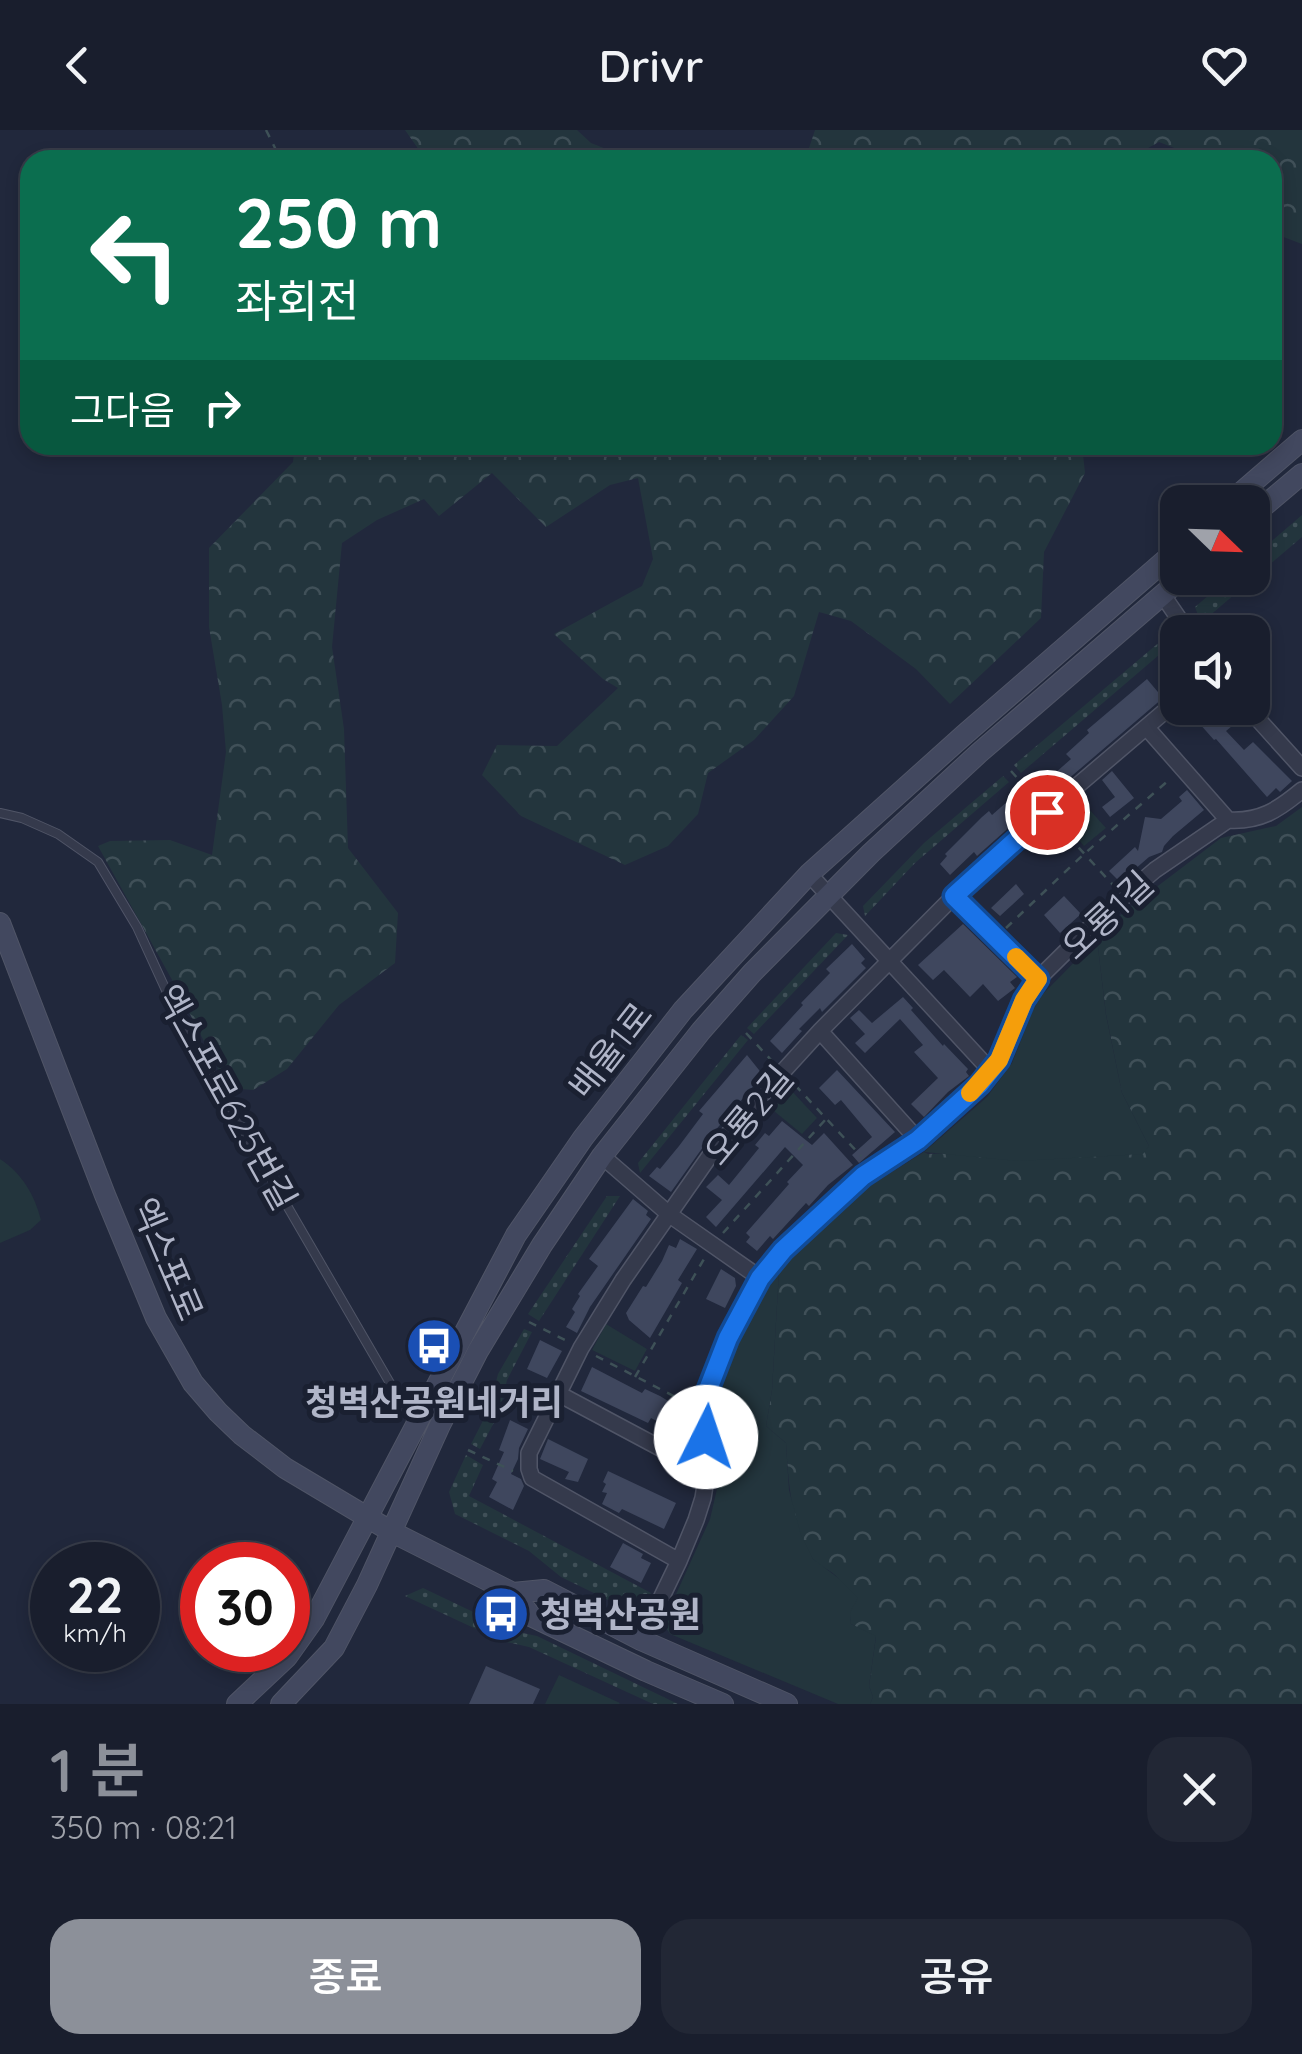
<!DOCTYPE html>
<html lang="ko">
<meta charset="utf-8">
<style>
:root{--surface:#191e2d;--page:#222735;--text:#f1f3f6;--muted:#9fa2aa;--line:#373c49;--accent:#8c9099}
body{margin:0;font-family:Quicksand,"Noto Sans KR",sans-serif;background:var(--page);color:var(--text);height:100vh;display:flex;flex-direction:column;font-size:38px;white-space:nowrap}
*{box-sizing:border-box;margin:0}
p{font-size:32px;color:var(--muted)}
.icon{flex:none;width:55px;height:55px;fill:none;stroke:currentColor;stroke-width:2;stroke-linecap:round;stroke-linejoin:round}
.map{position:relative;height:1574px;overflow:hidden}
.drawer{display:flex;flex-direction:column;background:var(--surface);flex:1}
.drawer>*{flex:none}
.banner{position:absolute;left:20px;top:20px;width:1262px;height:305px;border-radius:30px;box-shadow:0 5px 15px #0003,0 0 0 2px var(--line);background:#0b6e4f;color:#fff;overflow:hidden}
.needle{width:65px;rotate:113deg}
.buttons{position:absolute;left:1160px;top:355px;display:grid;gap:20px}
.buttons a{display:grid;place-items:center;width:110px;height:110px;border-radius:20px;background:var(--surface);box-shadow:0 5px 15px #0003,0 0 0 2px var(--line);font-size:50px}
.speed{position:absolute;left:30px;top:1412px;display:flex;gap:20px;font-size:50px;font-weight:700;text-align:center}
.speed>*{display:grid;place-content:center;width:130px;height:130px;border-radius:50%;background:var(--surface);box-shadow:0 5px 15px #0003,0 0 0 2px var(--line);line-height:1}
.speed small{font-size:25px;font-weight:400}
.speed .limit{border:15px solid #d22;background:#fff;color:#111}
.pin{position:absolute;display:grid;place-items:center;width:85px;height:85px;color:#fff;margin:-42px;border:5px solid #fff;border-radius:50%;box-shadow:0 2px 10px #0007}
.me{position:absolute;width:110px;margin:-55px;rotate:4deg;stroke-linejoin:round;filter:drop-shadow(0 0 8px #0008)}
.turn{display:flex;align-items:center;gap:35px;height:210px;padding:0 50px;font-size:45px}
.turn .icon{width:130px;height:130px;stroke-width:2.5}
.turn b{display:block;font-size:70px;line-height:85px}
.then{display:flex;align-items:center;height:95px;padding:0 50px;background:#0003;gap:20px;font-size:38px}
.round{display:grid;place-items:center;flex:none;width:105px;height:105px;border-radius:30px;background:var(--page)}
.head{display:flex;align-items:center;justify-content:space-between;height:170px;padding:0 50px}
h1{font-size:60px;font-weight:600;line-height:75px;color:var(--accent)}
.button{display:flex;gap:20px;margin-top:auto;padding:20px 50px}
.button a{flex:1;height:115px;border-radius:30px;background:var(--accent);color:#fff;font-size:40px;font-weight:600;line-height:115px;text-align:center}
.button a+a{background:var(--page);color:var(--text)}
header{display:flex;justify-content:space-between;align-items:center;height:130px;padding:0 50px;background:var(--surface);font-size:45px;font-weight:600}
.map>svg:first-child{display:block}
</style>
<header><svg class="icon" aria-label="back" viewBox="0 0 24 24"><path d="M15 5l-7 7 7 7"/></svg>Drivr<svg class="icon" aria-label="heart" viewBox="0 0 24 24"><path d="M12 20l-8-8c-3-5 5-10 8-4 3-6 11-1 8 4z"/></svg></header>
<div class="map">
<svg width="1302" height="1574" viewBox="0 0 1302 1574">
<defs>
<pattern id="grass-dots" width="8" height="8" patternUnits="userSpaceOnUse" patternTransform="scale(2.5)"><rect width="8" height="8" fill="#23353d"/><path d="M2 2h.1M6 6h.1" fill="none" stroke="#405058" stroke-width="1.8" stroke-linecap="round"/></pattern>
<pattern id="forest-crowns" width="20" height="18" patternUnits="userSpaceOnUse" patternTransform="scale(2.5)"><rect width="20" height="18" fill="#23353d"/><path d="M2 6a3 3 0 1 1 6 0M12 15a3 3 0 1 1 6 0" fill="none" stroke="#405058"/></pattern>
</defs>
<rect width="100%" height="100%" fill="#21283c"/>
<!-- grass -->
<path fill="url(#grass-dots)" d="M1302 385V407L1201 493 1195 477 1229 448H1252L1253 427Z
M1162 510 1173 513 1021 643 1014 635Z
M1003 646 1009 652 915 733 865 786 863 776 924 713Z
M836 803 848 805 754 904 747 898Z
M741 905 748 910 640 1043 638 1033Z
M607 1066H620L539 1191 528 1184Z
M524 1199 532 1202 507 1250 499 1283 480 1319 471 1314 489 1279 498 1244Z
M466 1325 483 1335 469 1366 651 1463 643 1479 635 1483 561 1447 529 1421 455 1384 449 1362Z
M423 1458 513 1501 537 1506 678 1574H653L529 1517 502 1511 405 1466Z"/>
<!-- forest -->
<path fill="url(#forest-crowns)" d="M405 0H577L591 13 634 30H426Z
M815 0H1302V114L1273 103 1272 30H1189L1182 21 1159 12 1126 30H805Z
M295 315H1082L1085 343 1044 422 1041 488 950 574 916 539 851 491 819 482 794 566 754 610 708 643 698 684 668 716 625 735 521 686 482 645 497 615 557 616 618 558 603 549 554 504 642 456 653 429 638 348 610 355 546 397 492 343 439 386 424 369 377 390 342 413 332 517 344 599 348 718 398 783 395 833 339 875 287 939 253 960 228 958 176 857 98 716 110 711 170 710 212 725 226 622 222 575 209 497V418L293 332Z
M1302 677V1574H870L873 1567 869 1556 876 1507 851 1494C850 1480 846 1460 838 1448 832 1440 819 1437 813 1429 791 1401 788 1346 786 1313L766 1296 772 1260 779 1141 862 1061 924 1022 928 1024 1149 1016 1122 963 1106 884 1097 809 1125 781 1221 708 1276 696Z"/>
<!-- park -->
<path fill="#23353d" d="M1079 668 1106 698 1084 716 1058 685Z
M1097 809 1106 885 1122 963 1149 1016 1143 1024 1019 1031 924 1022 987 967 1012 933 1033 880 1041 866Z
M788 957 817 988 802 1004 769 977Z
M0 1029C22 1043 35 1066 41 1090L30 1100 0 1113Z
M779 1141 772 1260 766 1296 786 1313 789 1360 801 1405 813 1429 837 1447 858 1468 850 1482 851 1494 876 1506 869 1556 873 1567 870 1574H838L670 1504 663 1493 710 1389 720 1346 718 1257 759 1171Z
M606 1194 647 1219 635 1241 592 1220Z
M559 1545 620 1573 619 1574H545Z"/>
<!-- building -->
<path fill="#3f475e" d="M1147 549 1163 568 1046 668 1038 658 1071 629 1066 624 1089 603 1087 600Z
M1198 578H1214L1219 584 1227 578 1238 591 1226 601 1244 620 1253 612 1292 651 1280 662 1276 658 1267 667 1216 609 1214 610 1191 584Z
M1112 641 1134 668 1110 687 1102 677 1115 667 1102 650Z
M1187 660 1204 680 1173 706 1164 716 1162 722 1149 727 1120 752 1109 741 1135 717 1138 721 1145 687 1161 689 1182 671 1179 667Z
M1017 663 1031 678 977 726 974 722 950 745 940 734 947 726 945 724 982 687 989 681 992 685Z
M1016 754 1024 764 1000 786 991 778Z
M1064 766 1081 784 1060 803 1044 785Z
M963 794 1017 847 1010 852 1015 858 998 871 983 854 970 867 944 840 933 850 918 835Z
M852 814 865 829 861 833 866 838 822 882 820 878 799 899 802 901 782 923 770 911 803 875 801 873 830 843 826 839Z
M903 867 913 878 911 880 943 916 944 914 968 939 966 942 969 946 948 962 924 987 911 974 938 948 914 922 923 915 900 889 865 923 855 913 865 904 850 888 859 880 872 893Z
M747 925 763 945 713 1003 671 1062 649 1046 657 1037 660 1039 679 1016 703 984 699 981Z
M837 940 895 1002 859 1033 852 1025 872 1007 841 970 835 975 819 958Z
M782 991 812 1015 824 1003 853 1035 828 1055 809 1076 806 1073 773 1109 770 1106 757 1121 746 1112 750 1107 746 1103 789 1054 787 1052 803 1035 785 1017 716 1097 706 1087 722 1070 706 1057 718 1045 729 1055 759 1018 755 1015 765 1003 769 1006Z
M633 1069 648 1081 646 1085 651 1089 590 1177 577 1203 566 1197 575 1182 572 1179 580 1166 578 1164 598 1136 589 1129Z
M680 1109 697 1119 678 1150 682 1153 650 1208 629 1190 626 1183 643 1156 646 1157 662 1131 669 1115 676 1118Z
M721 1139 735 1148 736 1156 725 1178 706 1169Z
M540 1210 562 1221 547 1248 527 1239Z
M592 1237 642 1263 645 1259 660 1266 691 1285 688 1290 691 1292 680 1313 668 1307 672 1299 651 1288 648 1293 581 1261Z
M510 1290 528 1299 519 1318 518 1329 511 1344 521 1349 524 1356 513 1380 489 1367 497 1352 492 1349 504 1322 499 1320Z
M548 1309 588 1329 578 1352 565 1349 569 1342 540 1329Z
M608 1341 676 1373 664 1399 622 1379 619 1383 602 1374 607 1363 602 1362 606 1354 603 1352Z
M623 1413 643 1424 641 1428 651 1433 641 1453 610 1437Z
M486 1536 540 1559 533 1574H469Z"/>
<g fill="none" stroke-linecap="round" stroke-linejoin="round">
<!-- service casing -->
<g stroke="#505567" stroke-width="10">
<path id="service" d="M0 683 22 688 58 704 98 732 137 797 181 893 412 1291"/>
</g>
<!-- minor casing -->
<g stroke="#505567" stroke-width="18">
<path id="minor" d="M1162 464 1188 502
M1248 578 1302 638
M1147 598 1228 690
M809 744 991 941
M954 766 1038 849
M820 901 918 1010
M602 1026 670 1085 760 1148
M559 1264 707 1343
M679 1431 532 1348 529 1339V1323L581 1218 623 1150 709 1027 757 970 820 901 954 766 1030 696 1178 570
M641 1510 679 1431 696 1390 703 1368 707 1343 705 1289 707 1262 728 1208 760 1148 783 1120 863 1046 918 1010 980 954 999 930 1024 870 1038 849 1106 782 1155 740 1228 690C1260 692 1278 680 1302 660"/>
</g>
<!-- secondary casing -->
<g stroke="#505567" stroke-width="22">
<path id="secondary" d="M1230 372 1302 310
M1252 386 1302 344
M0 793 105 1065 156 1188 193 1253 218 1282 242 1305 285 1338 392 1402 513 1463 531 1486 646 1541 723 1574
M513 1463 544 1460 641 1510 787 1574
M237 1574 287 1527 314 1489 516 1105 583 1008 683 880 809 744 964 605 1178 419
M281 1574 334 1518 367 1455 440 1295 478 1221 542 1115 602 1026 701 901 752 843 871 723 979 623 1182 448"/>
</g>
<!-- path -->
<path stroke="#3e5157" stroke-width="2.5" stroke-dasharray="8 8" stroke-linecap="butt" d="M266 0 281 30
M1011 641 1036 669
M1057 694 1113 755
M1006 798 1083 725 1170 649
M746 903 772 931
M795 955 861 1026
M723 1103 826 989
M529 1192 567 1211
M596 1226 691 1275
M635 1247 704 1129
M468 1320 513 1341"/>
<!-- service -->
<use href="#service" stroke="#353a4c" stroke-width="8"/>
<!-- minor -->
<use href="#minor" stroke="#353a4c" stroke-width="15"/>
<!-- secondary -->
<use href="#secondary" stroke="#42485f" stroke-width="20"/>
</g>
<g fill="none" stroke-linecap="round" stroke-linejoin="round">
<!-- route casing -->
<g stroke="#114b97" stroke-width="25">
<path id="route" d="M706 1307 707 1262 728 1208 760 1148 783 1120 863 1046 918 1010 980 954 999 930 1024 870 1038 849 954 766 1047 682"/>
</g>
<!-- route -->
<use href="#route" stroke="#1a73e8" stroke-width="18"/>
<!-- slow -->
<path stroke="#f59e0b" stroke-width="18" d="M970 963 999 930 1024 870 1038 849 1016 827"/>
</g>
<!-- icons -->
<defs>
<g id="bus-disc" transform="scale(2.875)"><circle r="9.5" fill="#1a4fb4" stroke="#1a2031"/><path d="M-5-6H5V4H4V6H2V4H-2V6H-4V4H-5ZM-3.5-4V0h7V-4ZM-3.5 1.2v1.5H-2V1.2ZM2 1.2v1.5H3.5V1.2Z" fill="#fff"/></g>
</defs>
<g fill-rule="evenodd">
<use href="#bus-disc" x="434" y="1216"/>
<use href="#bus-disc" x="501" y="1484"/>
</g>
<g text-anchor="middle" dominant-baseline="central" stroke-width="10" stroke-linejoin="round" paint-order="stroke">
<!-- street labels -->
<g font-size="35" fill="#b0b5c8" stroke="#1a2031">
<text transform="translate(1107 785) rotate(-43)">오룡1길</text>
<text transform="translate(610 920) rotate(-52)">배울1로</text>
<text transform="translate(227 967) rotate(61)">엑스포로625번길</text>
<text transform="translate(748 985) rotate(-50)">오룡2길</text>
<text transform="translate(168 1129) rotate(67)">엑스포로</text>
</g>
<!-- poi labels -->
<g font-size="35" font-weight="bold" fill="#b0b5c8" stroke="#1a2031">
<text x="434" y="1272">청벽산공원네거리</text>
<text x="540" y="1484" text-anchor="start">청벽산공원</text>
</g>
</g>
</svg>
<div class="buttons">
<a><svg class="needle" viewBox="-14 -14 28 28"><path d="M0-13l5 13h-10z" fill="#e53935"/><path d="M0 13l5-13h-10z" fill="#9fa2aa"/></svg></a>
<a><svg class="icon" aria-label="sound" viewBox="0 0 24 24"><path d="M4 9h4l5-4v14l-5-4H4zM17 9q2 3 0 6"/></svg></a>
</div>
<div class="speed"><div>22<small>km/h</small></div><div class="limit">30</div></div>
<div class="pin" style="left:1047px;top:682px;background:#d93025"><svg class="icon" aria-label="arrive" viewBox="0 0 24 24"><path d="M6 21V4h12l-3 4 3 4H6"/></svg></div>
<svg class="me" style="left:706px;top:1307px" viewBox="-20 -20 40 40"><circle r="19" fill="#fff"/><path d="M0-13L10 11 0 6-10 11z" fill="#1a73e8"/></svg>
<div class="banner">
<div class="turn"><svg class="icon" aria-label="left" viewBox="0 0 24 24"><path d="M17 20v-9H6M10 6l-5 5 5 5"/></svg><div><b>250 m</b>좌회전</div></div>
<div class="then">그다음<svg class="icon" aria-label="right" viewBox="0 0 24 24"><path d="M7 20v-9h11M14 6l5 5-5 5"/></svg></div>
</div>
</div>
<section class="drawer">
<div class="head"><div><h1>1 분</h1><p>350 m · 08:21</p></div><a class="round"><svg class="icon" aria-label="close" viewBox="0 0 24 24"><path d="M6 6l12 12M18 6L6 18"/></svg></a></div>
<div class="button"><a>종료</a><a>공유</a></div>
</section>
